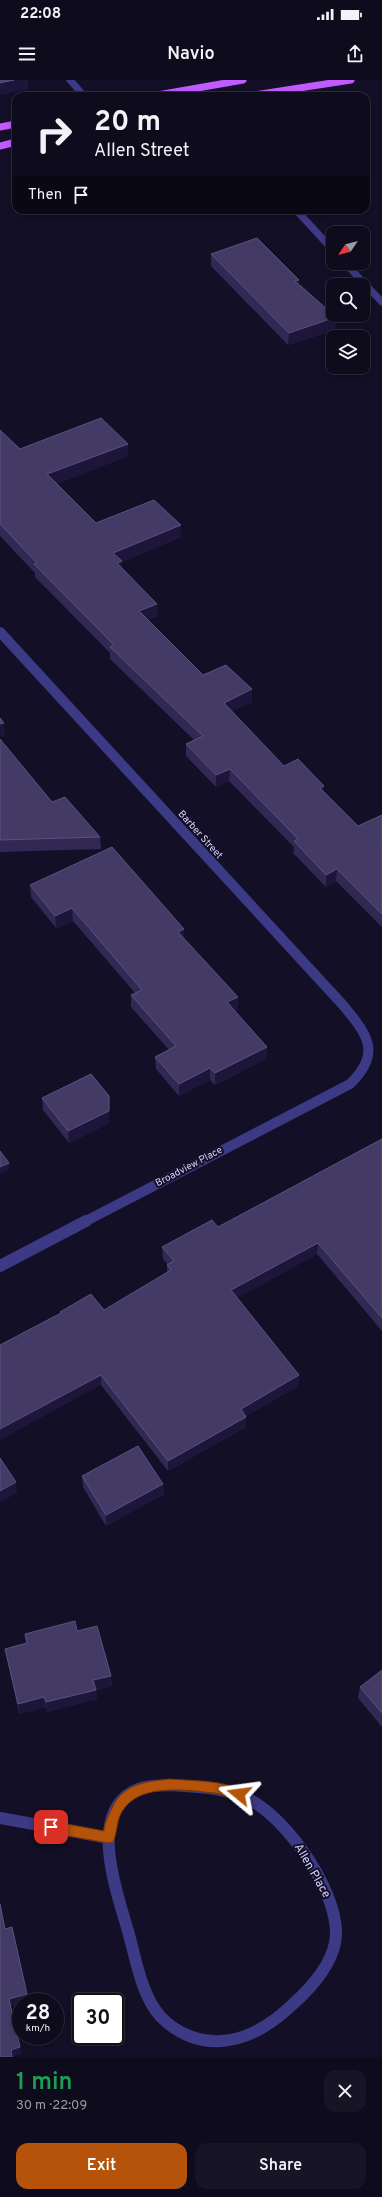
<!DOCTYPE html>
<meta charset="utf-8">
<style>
:root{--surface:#0e0b1c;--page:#171425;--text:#f1f3f6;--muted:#9b9ba3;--line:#2e2b3b;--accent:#b45309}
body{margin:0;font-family:Overpass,sans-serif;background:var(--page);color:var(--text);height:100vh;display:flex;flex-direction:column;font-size:15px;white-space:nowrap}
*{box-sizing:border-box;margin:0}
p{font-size:13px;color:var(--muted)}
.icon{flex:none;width:22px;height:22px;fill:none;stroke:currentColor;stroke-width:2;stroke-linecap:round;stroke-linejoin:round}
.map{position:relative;height:1977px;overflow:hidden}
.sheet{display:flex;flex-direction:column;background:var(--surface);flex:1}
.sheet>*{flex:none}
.guide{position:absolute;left:12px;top:12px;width:358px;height:122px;border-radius:12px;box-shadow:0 2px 6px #0003,0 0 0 1px var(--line);background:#0e0b1c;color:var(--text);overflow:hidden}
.needle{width:26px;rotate:235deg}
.tools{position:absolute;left:326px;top:146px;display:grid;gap:8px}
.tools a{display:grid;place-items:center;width:44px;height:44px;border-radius:8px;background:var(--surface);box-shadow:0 2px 6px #0003,0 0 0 1px var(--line);font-size:20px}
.speed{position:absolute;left:12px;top:1913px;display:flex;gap:8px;font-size:20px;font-weight:700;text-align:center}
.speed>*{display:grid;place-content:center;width:52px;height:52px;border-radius:50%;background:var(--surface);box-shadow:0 2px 6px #0003,0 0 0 1px var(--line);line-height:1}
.speed small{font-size:10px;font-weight:400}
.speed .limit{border:2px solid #111;border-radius:6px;background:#fff;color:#111}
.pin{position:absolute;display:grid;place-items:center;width:34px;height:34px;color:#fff;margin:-17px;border-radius:8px;box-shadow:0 2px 6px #0006}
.me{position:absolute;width:44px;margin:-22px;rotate:286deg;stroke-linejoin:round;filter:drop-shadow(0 0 3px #0008)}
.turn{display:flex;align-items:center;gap:14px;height:84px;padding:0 16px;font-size:18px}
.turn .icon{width:52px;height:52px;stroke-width:2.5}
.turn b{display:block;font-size:28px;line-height:34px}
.then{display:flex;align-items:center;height:38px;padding:0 16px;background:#0003;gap:8px;font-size:15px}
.round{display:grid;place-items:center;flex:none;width:42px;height:42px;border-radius:12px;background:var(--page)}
.overview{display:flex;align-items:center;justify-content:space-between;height:68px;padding:0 16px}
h1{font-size:24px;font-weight:600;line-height:30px;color:#1e9e55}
.button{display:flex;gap:8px;margin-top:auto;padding:8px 16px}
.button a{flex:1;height:46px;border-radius:12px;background:var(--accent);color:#fff;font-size:16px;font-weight:600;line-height:46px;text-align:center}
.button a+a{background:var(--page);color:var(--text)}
.status{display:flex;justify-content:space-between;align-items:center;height:28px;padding:0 20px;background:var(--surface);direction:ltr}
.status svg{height:11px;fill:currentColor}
header{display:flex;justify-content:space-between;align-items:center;height:52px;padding:0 16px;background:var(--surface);font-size:18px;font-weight:600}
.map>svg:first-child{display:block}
</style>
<div class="status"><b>22:08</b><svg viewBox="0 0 49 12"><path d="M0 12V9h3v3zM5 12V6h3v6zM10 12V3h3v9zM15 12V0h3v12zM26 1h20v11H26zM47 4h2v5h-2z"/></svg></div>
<header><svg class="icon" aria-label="menu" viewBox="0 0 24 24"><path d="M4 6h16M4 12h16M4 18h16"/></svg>Navio<svg class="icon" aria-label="share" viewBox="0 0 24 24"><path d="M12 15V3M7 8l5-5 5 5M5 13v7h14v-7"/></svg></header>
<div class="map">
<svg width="382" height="1977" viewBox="0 0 382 1977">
<rect width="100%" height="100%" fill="#130f26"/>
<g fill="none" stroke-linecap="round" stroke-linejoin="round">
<!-- minor-far2 -->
<path stroke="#3d3a85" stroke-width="7" d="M70 0 84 16
M296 130 333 170
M345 183 382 222"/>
<!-- minor-far1 -->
<path stroke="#3d3a85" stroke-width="10" d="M0 552 342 924C368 955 382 973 350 1004L84 1142"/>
<!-- minor -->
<path stroke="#3d3a85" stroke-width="12" d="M0 1186 86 1141
M169 1705C195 1707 224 1707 248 1719 287 1737 344 1818 335 1863 330 1887 310 1909 292 1925 273 1943 249 1959 222 1961 199 1963 176 1953 160 1936 141 1914 136 1879 128 1851 118 1815 88 1737 132 1712 143 1705 157 1706 169 1705Z
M0 1738 109 1758"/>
<!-- primary -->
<path stroke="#c25bff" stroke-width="7" d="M152 16 243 0
M248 16 351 0
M0 47 16 44
M0 66 16 62"/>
</g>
<!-- wall -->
<path fill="#312854" d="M211 174 299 200V204L336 237 335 250 288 265 211 186Z
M0 350 20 369 128 376 56 404 96 443 181 457 122 482V488L158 536 148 540 203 595 252 622 232 631 284 686 324 712 358 746 382 735V847L336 801 326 807 293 773 294 767 229 701 216 707 186 676V664L194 660 110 579V573L35 497V493L0 456Z
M0 659 52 722 100 757 101 769 0 772Z
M30 805 184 849V859L238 929 235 931 267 967 266 979 215 1005 210 1000 179 1016 156 989 155 977 169 970 131 927V915L135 913 73 841 56 848 31 817Z
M42 1018 109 1028V1043L69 1063 43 1030Z
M382 1059V1251L317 1174 237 1218 299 1295 298 1306 246 1336V1347L168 1391 101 1305 60 1234V1232L104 1230 167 1193V1185H168L163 1179 162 1167 218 1147Z
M82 1396 163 1404 164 1414 106 1446 83 1407Z
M77 1551 111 1596 112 1606 96 1610 97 1619 47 1632 46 1627 19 1634 7 1578 5 1569 26 1563 25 1554Z
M382 1590V1647L358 1618 360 1607Z"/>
<!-- shaded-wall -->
<path fill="#1d163a" d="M14 0H28V9L0 15V3Z
M299 200V212L295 201Z
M336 237 335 250 288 265 289 253Z
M128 364V376L48 407 47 394Z
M181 445V457L122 482V493L117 495 113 473Z
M157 524 158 536 139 544V531Z
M252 609V622L224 635V623Z
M4 643 5 655 0 657V644Z
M230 689 229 701 216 707V695Z
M324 706V718L320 708Z
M337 789 336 801 326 807V795Z
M72 828 73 841 56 848 55 836Z
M184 849V862L178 852Z
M238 917V929L227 935V922Z
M267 967 266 979 215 1005V993Z
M210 988V1000L179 1016V1004Z
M109 1016V1043L69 1063 68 1051Z
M9 1083V1090L0 1095V1087Z
M318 1163 317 1174 231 1222V1210Z
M101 1295V1305L0 1360V1349Z
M299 1295 298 1306 240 1340 241 1329Z
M246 1337V1347L168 1391V1381Z
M16 1402 17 1413 0 1422V1411Z
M163 1404 164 1414 106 1446V1435Z
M111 1596 112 1606 94 1610 93 1600Z
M96 1610 97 1619 47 1632 46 1622Z
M44 1617 46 1627 19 1634 18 1624Z
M27 1914 28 1922H21V1924L11 1926 9 1919Z
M20 1967 22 1974 12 1977 11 1970Z"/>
<!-- building -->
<path fill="#433a66" stroke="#5a527e" d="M0 0H14L0 3Z
M257 158 299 200 295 201 336 237 289 253 211 174Z
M101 338 128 364 47 394 96 443 154 420 181 445 113 473 122 481 117 483 157 524 139 531 203 595 226 585 252 609 224 623 284 686 298 679 324 706 320 708 358 746 382 735V766L380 767 382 769V834L337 789 326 795 294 761 298 759 230 689 216 695 186 664 203 656 110 567 114 565 34 484 37 483 0 444V350L20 369Z
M0 638 4 643 0 644Z
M0 659 52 722 65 717 100 757 0 760Z
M112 767 184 849 178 852 238 917 227 922 267 967 215 993 210 988 179 1004 155 977 176 966 131 915 142 910 72 828 55 836 30 805Z
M91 994 109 1016V1031L68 1051 42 1018Z
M382 1059V1238L318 1163 231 1210 299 1295 241 1329 246 1337 168 1381 101 1295 0 1349V1265L61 1233 60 1232 91 1214 104 1230 171 1190 167 1185 174 1181 162 1167 212 1140 218 1147Z
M0 1071 9 1083 0 1087Z
M138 1366 163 1404 106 1435 82 1396Z
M0 1378 16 1402 0 1411Z
M75 1541 77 1551 97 1546 111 1596 93 1600 96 1610 46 1622 44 1617 18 1624 5 1569 27 1563 25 1554Z
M382 1590V1633L360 1607Z
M0 1824 5 1849 12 1847 27 1914 9 1919 20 1967 11 1970 12 1977H0Z"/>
<!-- route -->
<path fill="#b45309" stroke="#753606" d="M169 1699C194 1701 220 1700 243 1710L245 1714 243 1718C234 1722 223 1714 214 1713 185 1710 141 1703 123 1730 116 1740 118 1751 113 1762L109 1763 51 1753 47 1751 45 1747 47 1743 51 1741 104 1751C104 1744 108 1737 111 1730 122 1704 144 1702 169 1699Z"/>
<g text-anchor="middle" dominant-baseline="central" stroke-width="4" stroke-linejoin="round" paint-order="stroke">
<!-- street labels -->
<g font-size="10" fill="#d9d4ff" stroke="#130f26">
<text transform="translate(200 755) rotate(48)">Barber Street</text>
<text transform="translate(189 1087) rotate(-28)">Broadview Place</text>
</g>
<!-- near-street labels -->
<g font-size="12" fill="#d9d4ff" stroke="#130f26">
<text transform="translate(312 1791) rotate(60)">Allen Place</text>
</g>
</g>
</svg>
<div class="tools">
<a><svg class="needle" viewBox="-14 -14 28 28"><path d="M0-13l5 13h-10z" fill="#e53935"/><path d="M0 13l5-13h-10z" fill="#9b9ba3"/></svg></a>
<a><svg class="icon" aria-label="search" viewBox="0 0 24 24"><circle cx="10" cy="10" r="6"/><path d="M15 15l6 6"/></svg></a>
<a><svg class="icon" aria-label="layers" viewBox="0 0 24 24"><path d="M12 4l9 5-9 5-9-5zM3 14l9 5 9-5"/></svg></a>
</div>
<div class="speed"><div>28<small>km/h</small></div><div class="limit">30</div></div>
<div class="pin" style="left:51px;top:1747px;background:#d93025"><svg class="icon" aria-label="arrive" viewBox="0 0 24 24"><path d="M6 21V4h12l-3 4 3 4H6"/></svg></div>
<svg class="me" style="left:239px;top:1714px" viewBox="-20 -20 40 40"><path d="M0-17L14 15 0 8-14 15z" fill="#b45309" stroke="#fff" stroke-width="4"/></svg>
<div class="guide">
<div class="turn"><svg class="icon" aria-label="right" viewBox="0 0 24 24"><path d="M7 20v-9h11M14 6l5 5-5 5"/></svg><div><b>20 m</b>Allen Street</div></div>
<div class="then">Then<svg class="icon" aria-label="arrive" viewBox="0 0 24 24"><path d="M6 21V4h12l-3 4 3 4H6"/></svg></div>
</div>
</div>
<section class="sheet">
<div class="overview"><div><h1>1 min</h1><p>30 m · 22:09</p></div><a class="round"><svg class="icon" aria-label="close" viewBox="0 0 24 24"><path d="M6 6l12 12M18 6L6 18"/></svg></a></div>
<div class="button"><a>Exit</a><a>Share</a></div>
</section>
